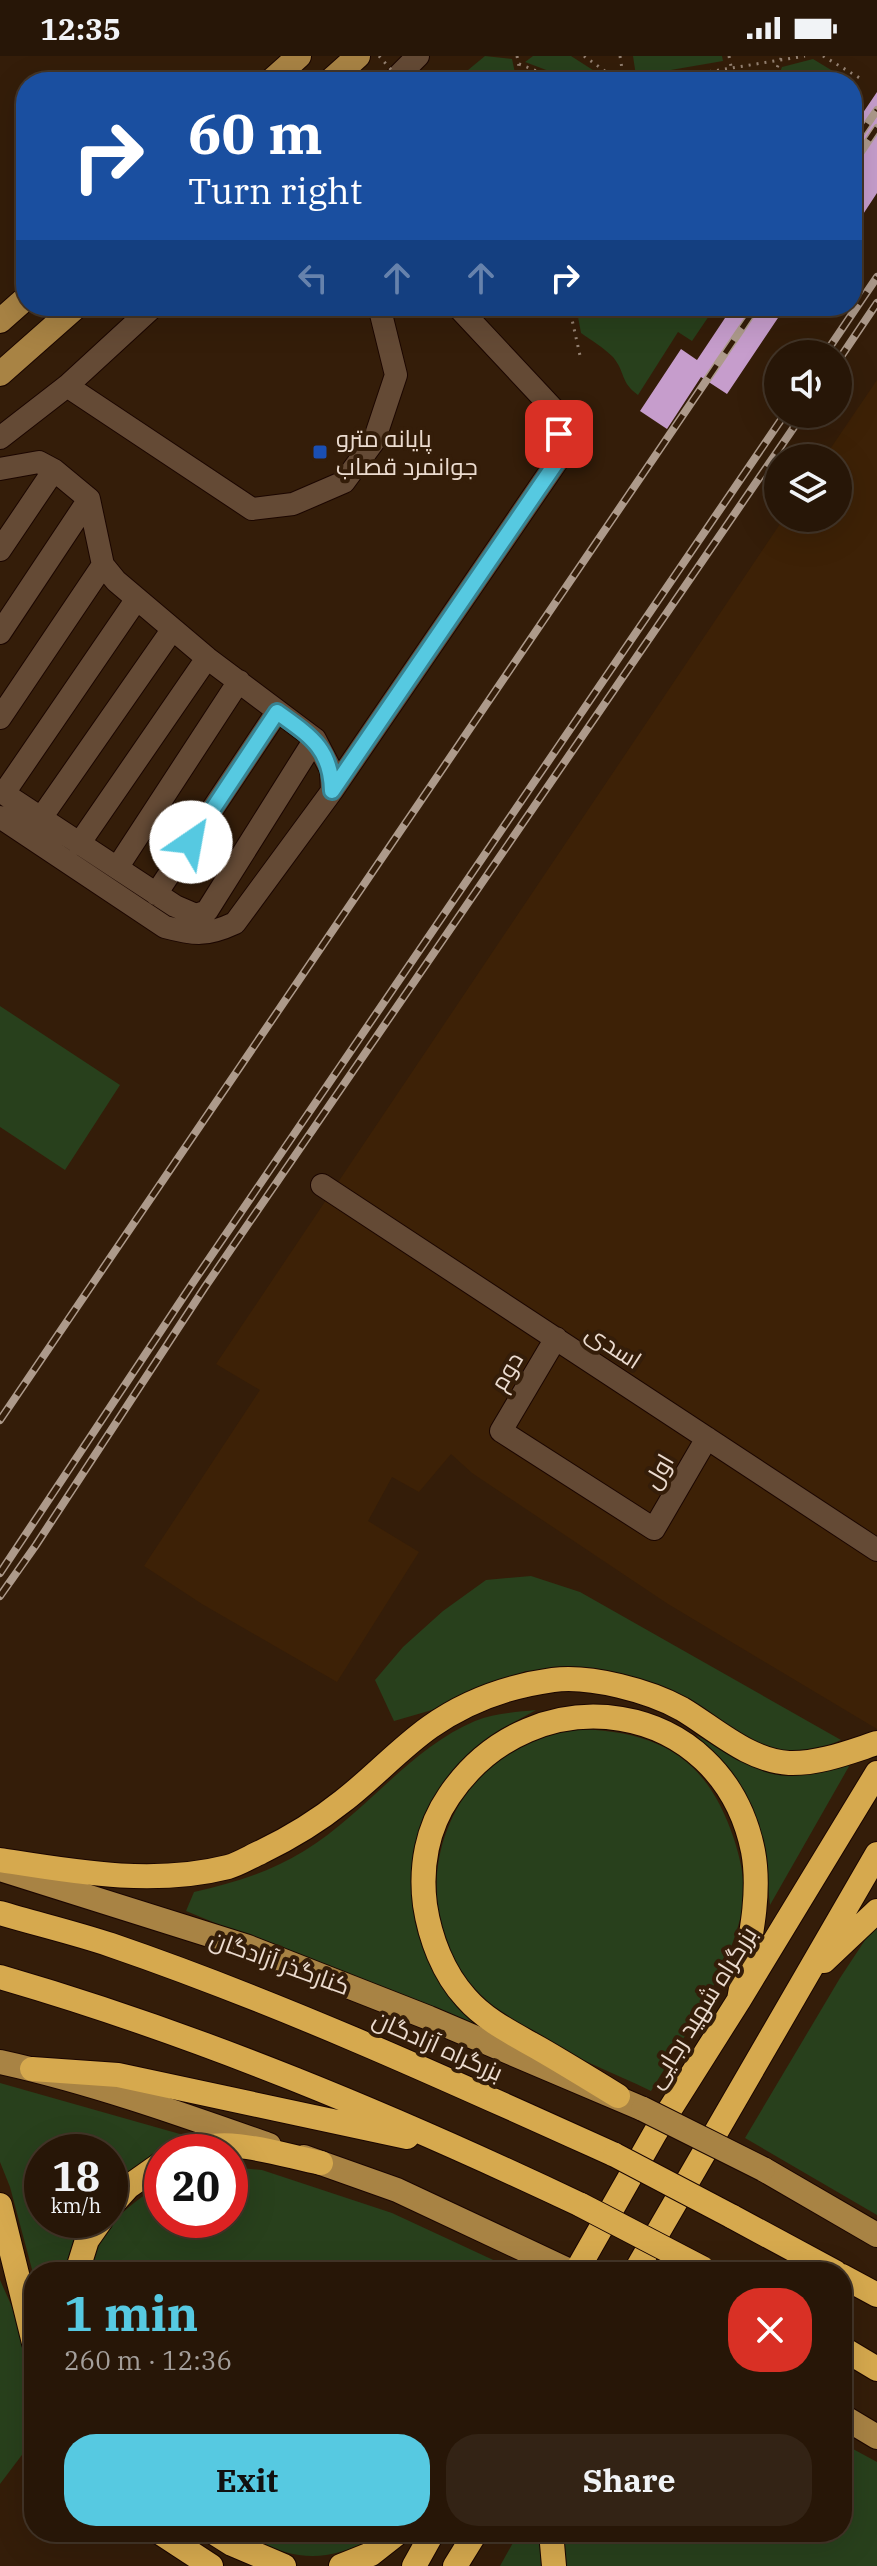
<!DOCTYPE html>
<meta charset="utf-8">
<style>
:root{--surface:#271607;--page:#332315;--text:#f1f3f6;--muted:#a49f9b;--line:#433528;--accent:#56c9e1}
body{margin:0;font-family:"IBM Plex Serif",Cairo,serif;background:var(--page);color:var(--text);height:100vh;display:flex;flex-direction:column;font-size:30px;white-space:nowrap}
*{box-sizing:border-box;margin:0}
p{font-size:26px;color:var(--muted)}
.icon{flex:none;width:44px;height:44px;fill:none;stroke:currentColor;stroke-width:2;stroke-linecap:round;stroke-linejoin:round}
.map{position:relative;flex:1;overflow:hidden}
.drawer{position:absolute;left:24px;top:2206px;width:828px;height:280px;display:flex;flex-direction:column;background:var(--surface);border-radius:32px;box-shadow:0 8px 32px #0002,0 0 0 2px var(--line)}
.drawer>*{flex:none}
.hud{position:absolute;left:16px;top:16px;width:846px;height:244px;border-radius:32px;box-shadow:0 8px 32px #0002,0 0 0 2px var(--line);background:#1a4fa0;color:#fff;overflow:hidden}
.tools{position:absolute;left:764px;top:284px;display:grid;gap:16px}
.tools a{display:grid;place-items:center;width:88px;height:88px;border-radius:50%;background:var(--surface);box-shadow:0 8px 32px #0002,0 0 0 2px var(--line);font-size:40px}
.speed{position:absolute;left:24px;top:2078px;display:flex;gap:16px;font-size:40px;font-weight:700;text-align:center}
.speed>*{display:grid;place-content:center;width:104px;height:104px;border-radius:50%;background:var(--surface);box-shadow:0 8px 32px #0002,0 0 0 2px var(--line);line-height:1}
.speed small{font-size:20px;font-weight:400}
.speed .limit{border:12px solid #d22;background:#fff;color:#111}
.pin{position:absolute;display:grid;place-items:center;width:68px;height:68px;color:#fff;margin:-34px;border-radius:16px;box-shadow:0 4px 12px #0006}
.me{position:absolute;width:88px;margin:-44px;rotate:33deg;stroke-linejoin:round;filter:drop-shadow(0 0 6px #0008)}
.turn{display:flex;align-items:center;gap:28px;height:168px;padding:0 40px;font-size:36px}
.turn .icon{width:104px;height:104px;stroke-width:2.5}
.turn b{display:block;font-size:56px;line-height:68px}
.lanes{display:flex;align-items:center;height:76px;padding:0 40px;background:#0003;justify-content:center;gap:40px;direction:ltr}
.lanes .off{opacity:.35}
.round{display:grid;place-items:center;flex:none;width:84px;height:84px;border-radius:32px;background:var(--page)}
.overview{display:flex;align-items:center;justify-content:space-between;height:136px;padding:0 40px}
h1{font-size:48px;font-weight:700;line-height:60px;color:var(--accent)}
.cta{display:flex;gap:16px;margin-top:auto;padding:16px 40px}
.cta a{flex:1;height:92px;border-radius:32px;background:var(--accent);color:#111;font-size:32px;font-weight:700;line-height:92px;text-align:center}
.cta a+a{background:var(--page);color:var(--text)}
.status{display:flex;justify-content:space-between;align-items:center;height:56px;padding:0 40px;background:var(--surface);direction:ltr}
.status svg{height:22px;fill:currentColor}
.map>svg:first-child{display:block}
</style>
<div class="status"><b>12:35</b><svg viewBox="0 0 49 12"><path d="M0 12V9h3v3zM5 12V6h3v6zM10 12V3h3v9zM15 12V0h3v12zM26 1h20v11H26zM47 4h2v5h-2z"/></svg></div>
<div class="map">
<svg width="877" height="2510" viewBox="0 0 877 2510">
<rect width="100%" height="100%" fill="#341d09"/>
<!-- built -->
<path fill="#3d2106" d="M877 324V1673L668 1548 472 1417 451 1398 419 1436 392 1421 368 1465 419 1496 337 1626 202 1548 144 1510 260 1334 216 1308 784 462H838V402H824Z"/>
<!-- green -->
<path fill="#28401c" d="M485 0 512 3 517 26H468L462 19Z
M533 0H571L610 25 578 26 525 6Z
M633 0H722L723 5 636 20Z
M813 3 851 26H776L782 11Z
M576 250H708L713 254 692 285 678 276 638 339C620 326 626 317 613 301 604 292 591 284 581 277Z
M0 950 120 1029 65 1114 0 1071Z
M531 1520 580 1536 841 1684 813 1696 778 1695 572 1615H526L482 1631 439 1652 394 1665 375 1624 403 1591 443 1555 486 1524Z
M536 1654 496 1676 472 1697 443 1729 425 1766 431 1906 543 2001 186 1855 194 1836C233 1827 270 1816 304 1795 365 1758 409 1693 475 1665 494 1657 517 1656 536 1654Z
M571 1673C657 1674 706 1699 734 1783 741 1805 747 1832 742 1855 727 1921 685 1978 651 2035 600 2010 532 1986 489 1950 480 1943 472 1931 466 1922 421 1858 429 1778 480 1720 503 1693 539 1683 571 1673Z
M696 1679 744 1706 856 1698 770 1849C765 1802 760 1755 730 1717 720 1703 707 1691 696 1679Z
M877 1866V2159L745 2082 840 1922Z
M0 2027 187 2080C157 2095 133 2113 110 2137V2096H42V2164H89L65 2216H34V2221L10 2131 0 2106Z
M230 2111 262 2114 392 2157 519 2216H87C102 2172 122 2152 162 2128V2164H230Z
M0 2224 17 2262 34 2320V2383L0 2428Z
M842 2387 877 2406V2510H566L563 2476H842Z
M236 2476H383C328 2510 294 2506 236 2476Z
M519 2476H539L543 2510H500Z"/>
<!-- building -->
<path fill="#c69dcc" d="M877 36V137L852 175V73Z
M733 250H786L727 338 701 321 667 373 640 355 681 293 697 304Z"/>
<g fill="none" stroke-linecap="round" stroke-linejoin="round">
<!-- minor casing -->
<g stroke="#1b0600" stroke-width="24">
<path id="minor" d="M392 26 418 0
M67 330 252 453 293 448 344 426 374 385 396 319 379 250
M0 382 67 330 154 250
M0 413 39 406 54 414 89 443 103 509 116 525 207 602 315 683 331 714 332 735
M0 494 54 414
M0 577 89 443
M0 662 103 509
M0 735 175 850 196 859 207 855 315 683
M4 737 136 544
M0 761 165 871C195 879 207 880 235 867L332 735 562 398 557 357 457 250
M41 762 172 574
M79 788 207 602
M117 812 239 625
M156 838 277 656
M322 1129 877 1494
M556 1282 501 1375 654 1473 707 1382"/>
</g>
<!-- major casing -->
<g stroke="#1b0600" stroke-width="26">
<path id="major" d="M270 26 299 0
M329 26 358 0
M0 265 26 242
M0 318 77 250
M0 1813 248 1891 429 1962 643 2053
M0 2006C91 2026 181 2058 269 2089
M304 2101 397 2134 572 2216
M763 2113 877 2179
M842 2360 877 2381"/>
</g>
<!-- highway casing -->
<g stroke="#1b0600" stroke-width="26">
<path id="highway" d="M0 1804C76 1816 153 1830 228 1811 239 1808 250 1801 261 1796 290 1782 318 1765 343 1745 373 1722 399 1693 430 1671 468 1644 509 1630 553 1624 590 1619 650 1635 682 1653 714 1672 749 1705 789 1707 819 1708 849 1696 877 1687
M0 1857C37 1868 75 1877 111 1889 283 1948 449 2024 615 2099
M824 1905 877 1855
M0 1921C200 1979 393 2060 581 2149
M32 2013 118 2019 407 2081
M618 2040C592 2024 566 2008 540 1993 514 1978 486 1965 466 1942 443 1917 430 1882 425 1849 420 1811 427 1772 449 1740 533 1615 722 1641 753 1795 762 1843 747 1896 739 1944
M187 2096C228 2079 280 2099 321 2107
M0 2149 34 2287
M110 2151 128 2131 162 2107
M731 2160 835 2216
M77 2216 87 2184 101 2164
M576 2216 655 2077 739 1944 877 1717
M635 2216 877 1798
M842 2220 877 2239
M842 2292 877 2313
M159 2476 211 2510
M213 2476 232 2488 284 2510
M551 2476 554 2510
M341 2510 371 2498 399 2476
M414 2510 433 2476
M455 2510 476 2476"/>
</g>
<!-- path -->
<path stroke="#958272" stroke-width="3" stroke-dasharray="2 6" stroke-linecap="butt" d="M517 0 522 26
M584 0 620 26
M620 0 624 26
M729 0 734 26
M823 0 863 24
M519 8 565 26
M445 26 451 14 462 26
M646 26 805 0
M771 26 782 0
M569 250 581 304"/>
<!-- minor -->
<use href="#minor" stroke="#644a35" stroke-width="22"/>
<!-- major -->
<use href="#major" stroke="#a88344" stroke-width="24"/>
<!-- highway -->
<use href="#highway" stroke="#d6a94e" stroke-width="24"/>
<!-- rail casing -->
<g stroke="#ad9a8b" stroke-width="8">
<path id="rail" d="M859 80 877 54
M852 109 877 72
M825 298 877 221
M838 305 877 247
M0 1364 757 250
M0 1517 194 1225 785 358
M0 1540 36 1489 205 1231 803 358"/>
</g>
<!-- rail -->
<use href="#rail" stroke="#341d09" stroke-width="5" stroke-dasharray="15" stroke-linecap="butt"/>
<!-- major-bridge casing -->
<g stroke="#1b0600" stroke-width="26" stroke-linecap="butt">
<path id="major-bridge" d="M643 2053 763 2113"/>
</g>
<!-- highway-bridge casing -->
<g stroke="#1b0600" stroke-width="26" stroke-linecap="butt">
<path id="highway-bridge" d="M615 2099 731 2160
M581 2149 702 2212"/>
</g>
<!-- path-bridge -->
<path stroke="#958272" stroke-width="3" stroke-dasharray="2 6" stroke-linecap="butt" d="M379 0 402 26"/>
<!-- major-bridge -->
<use href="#major-bridge" stroke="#a88344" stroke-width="24"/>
<!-- highway-bridge -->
<use href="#highway-bridge" stroke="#d6a94e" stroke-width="24"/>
</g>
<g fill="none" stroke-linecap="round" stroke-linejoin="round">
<!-- route casing -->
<g stroke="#388392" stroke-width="20">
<path id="route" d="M191 786 277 656C310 680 331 692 332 735L562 398 559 378"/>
</g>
<!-- route -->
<use href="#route" stroke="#56c9e1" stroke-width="14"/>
</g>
<!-- markers -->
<rect fill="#1a4fb4" stroke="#341d09" stroke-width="3" x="312" y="388" width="16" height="16" rx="4"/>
<g text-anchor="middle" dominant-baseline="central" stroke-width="8" stroke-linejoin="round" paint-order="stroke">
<!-- poi labels -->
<g font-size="24" fill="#ebdbcf" stroke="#341d09" text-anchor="start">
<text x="336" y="382">پایانه مترو<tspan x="336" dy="28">جوانمرد قصاب</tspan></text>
</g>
<!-- street labels -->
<g font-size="24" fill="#ebdbcf" stroke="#341d09">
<text transform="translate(614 1290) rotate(33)">اسدی</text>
<text transform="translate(506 1315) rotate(-59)">دوم</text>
<text transform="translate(658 1415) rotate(-60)">اول</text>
<text transform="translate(280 1906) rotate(20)">کنارگذر آزادگان</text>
<text transform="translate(701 1951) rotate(-58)">بزرگراه شهید رجایی</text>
<text transform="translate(438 1989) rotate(24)">بزرگراه آزادگان</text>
</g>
</g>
</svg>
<div class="tools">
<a><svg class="icon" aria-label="sound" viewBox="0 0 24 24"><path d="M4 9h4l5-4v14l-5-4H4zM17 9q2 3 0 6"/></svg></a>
<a><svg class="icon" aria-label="layers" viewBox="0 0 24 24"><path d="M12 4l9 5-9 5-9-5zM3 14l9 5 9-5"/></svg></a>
</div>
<div class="speed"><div>18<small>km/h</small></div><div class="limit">20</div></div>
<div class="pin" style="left:559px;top:378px;background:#d93025"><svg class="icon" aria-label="arrive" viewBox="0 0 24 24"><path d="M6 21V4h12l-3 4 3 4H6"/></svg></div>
<svg class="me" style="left:191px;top:786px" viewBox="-20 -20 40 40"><circle r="19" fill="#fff"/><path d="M0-13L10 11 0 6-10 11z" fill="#56c9e1"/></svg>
<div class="hud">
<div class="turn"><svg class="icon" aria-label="right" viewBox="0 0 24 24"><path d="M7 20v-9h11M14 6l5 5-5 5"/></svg><div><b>60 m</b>Turn right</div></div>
<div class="lanes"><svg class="icon off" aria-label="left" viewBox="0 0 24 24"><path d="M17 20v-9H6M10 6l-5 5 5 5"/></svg><svg class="icon off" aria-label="ahead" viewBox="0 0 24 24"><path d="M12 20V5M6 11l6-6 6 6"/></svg><svg class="icon off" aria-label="ahead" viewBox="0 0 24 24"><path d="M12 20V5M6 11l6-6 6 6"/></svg><svg class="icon" aria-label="right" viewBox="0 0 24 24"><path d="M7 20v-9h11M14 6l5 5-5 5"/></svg></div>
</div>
<section class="drawer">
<div class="overview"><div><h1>1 min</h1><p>260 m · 12:36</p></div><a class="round" style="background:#d93025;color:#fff"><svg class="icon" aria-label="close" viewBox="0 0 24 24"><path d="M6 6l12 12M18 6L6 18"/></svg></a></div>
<div class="cta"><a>Exit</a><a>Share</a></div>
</section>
</div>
